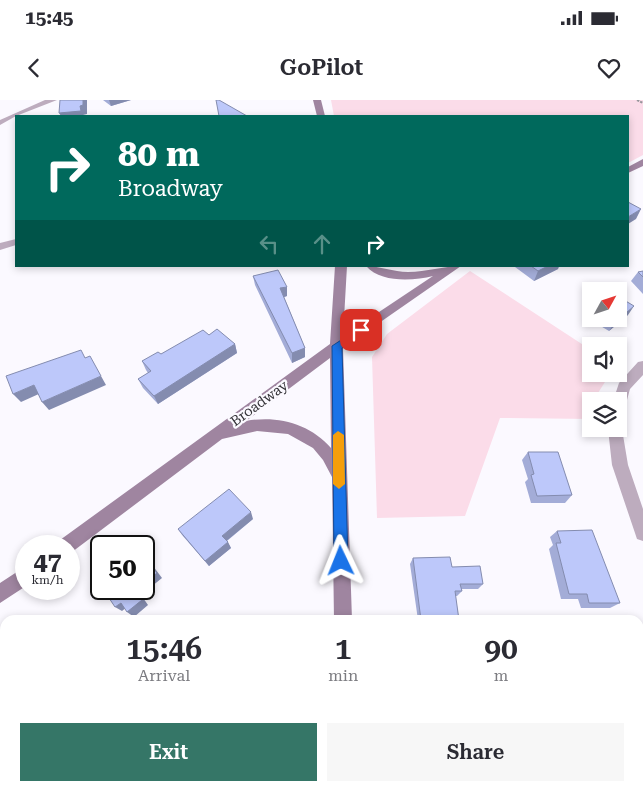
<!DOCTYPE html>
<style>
:root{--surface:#fff;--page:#f7f7f7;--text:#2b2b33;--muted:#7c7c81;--accent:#357667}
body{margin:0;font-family:"Roboto Serif",serif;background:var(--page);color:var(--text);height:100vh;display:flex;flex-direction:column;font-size:19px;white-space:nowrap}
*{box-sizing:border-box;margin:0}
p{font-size:16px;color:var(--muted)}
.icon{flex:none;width:28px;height:28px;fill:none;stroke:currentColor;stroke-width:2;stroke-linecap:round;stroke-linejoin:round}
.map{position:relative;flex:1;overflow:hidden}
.details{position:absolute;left:0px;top:515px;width:644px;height:176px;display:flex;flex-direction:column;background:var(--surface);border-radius:15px 15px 0 0;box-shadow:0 2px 8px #0003}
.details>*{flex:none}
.guide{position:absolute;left:15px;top:15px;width:614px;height:152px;border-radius:0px;box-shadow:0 2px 8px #0003;background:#00695c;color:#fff;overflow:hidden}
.needle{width:32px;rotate:50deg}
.fabs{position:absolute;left:582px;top:182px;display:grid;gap:10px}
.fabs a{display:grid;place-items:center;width:45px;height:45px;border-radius:0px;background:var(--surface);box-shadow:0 2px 8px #0003;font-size:25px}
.speed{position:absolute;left:15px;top:435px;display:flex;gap:10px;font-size:25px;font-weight:700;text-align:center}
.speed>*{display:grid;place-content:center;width:65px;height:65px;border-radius:50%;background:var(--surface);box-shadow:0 2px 8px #0003;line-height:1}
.speed small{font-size:12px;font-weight:400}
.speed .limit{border:2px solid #111;border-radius:8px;background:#fff;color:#111}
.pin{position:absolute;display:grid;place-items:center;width:42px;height:42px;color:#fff;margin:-21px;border-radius:10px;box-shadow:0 2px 8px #0006}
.me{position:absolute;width:55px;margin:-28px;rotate:358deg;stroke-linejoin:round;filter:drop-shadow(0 0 4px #0008)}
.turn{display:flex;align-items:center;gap:18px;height:105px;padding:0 20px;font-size:22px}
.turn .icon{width:65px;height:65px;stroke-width:2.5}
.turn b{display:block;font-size:35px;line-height:42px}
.lanes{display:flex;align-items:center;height:48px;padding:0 20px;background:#0003;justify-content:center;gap:25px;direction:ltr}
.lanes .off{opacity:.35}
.eta{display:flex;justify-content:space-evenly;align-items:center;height:85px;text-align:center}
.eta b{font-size:30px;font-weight:600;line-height:35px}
.primary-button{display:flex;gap:10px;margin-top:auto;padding:10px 20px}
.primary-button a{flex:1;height:58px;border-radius:0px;background:var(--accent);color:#fff;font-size:20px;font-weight:600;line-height:58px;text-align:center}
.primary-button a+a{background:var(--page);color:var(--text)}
.status{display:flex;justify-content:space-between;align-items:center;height:35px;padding:0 25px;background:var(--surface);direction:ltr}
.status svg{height:14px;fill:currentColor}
header{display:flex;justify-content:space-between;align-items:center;height:65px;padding:0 20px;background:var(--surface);font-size:22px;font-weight:600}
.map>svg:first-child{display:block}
</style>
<div class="status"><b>15:45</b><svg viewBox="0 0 49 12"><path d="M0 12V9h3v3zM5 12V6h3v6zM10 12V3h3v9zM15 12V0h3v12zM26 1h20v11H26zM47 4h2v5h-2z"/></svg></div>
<header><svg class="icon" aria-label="back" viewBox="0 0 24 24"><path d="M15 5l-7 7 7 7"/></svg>GoPilot<svg class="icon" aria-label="heart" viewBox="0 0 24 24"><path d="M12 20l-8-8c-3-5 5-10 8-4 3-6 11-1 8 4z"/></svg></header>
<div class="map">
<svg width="643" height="691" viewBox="0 0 643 691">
<rect width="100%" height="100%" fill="#fbf9ff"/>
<!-- green -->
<path fill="#fbdce9" d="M331 0H643V55L628 63V16H334Z
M470 171 591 250V274H610L598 293 596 301H591V319L500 318 465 416 377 418 372 257 387 234Z"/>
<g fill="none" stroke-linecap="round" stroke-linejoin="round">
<!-- path -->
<path stroke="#97959b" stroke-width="2" stroke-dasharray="2.5 1" stroke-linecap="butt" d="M637 0 643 3"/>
<!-- lane -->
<path fill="#bdacbe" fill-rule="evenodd" d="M0 557 5 559V641L0 639Z"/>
<!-- street -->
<path fill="#bdacbe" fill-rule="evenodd" d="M45 0H57L16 16 0 25V20Z
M16 139V145L0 150V143Z
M643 261V275L630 289 624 311 619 313V301H613L619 283 638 262Z
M619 324 622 329 628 365 643 409V441L637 439 635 433 612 365 608 329H619Z"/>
<!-- secondary -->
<path fill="#9f85a0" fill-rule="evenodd" d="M313 0H321L325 16H317Z
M643 59V66L628 73V67Z
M335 166H347L343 236 433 176C413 181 381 183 366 166 380 166 393 172 408 172 427 172 443 166 461 166L343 248 352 520H334L332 377 323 360 313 348 288 334 257 331 222 339 72 452 69 453V446H58L60 440 330 244ZM330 258 331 348C310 324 278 315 246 321Z
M26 466V486L0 503V483Z
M337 686H359V691H337Z"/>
</g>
<!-- wall -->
<path fill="#a3acd7" d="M103 0H131L111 6Z
M515 166H559L558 169 534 181 515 167Z
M643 171V194L631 181 638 172Z
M253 176 287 187V196L284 197 305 248V257L292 263 255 185Z
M628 215 609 231 592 221 593 219H619Z
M209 235 235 244 237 253 158 304 143 288 138 279 148 273 146 270 142 261 161 254Z
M528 352 572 395 565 403H531L525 382 528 379 522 360Z
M253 419 227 441 231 448 209 466 182 435 178 429Z
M557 431 620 503 610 508H581L578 499H561L549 449 553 445 550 437Z
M413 458 452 467 483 484 478 489H461L462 491 457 496H455L459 520H418L410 464Z
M438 686H488L489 691H439Z"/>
<!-- shaded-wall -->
<path fill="#848caf" d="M83 0H87V14L83 15V16H61L59 13 80 6Z
M109 0H131L111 6Z
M641 109 636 119 628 124V117Z
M548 166H559L558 169 534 181 538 171Z
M287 187V196L281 198 280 188Z
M634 206 628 215 609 231 615 222Z
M235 244 237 253 158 304 154 296Z
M305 248V257L292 263V253Z
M101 276 106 285 49 310 42 302Z
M34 285 41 293 21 302 13 294Z
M251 412 253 419 225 442 222 436Z
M228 442 231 448 209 466 205 461Z
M144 454 162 478 141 495 148 505 134 517 127 512 135 490 137 489H144Z
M121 503 127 507 122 511 115 507Z
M112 686H121L123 691H115Z"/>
<!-- building -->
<path fill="#bdc8fa" stroke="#848caf" d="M60 0H83V5L80 6 81 11 59 13Z
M216 0H219L247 16H219Z
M628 102 641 109 628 117Z
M531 166H548L538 171Z
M278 170 287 187 280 188 305 248 292 253 253 176Z
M643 171V177L638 172Z
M619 197 634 206 619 219Z
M611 219H619L615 222Z
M217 229 235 244 154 296 138 279 151 271 142 261 158 252 161 254 203 230 209 235Z
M81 250 85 258 90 256 101 276 42 302 34 285 13 294 6 276Z
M528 352H558L572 395 537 396 531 375 534 374Z
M229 389 251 412 222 436 228 442 205 461 178 429Z
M592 430 620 503H589L587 494H569L556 443H561L557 431Z
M144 455 157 473 144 484Z
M450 457 452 467 480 466 483 484H460L462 491H455L459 520H421L413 458Z
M101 469V486L94 475Z
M103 489H137L135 490 142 500 127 512 121 503 115 507Z
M264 518V520H229V519Z
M639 566 643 579V656H639Z
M62 686H88V688L91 686H112L115 691H56Z
M442 686H488L489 691H443Z"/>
<!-- route -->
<path fill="#1a73e8" stroke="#114b97" d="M361 227 364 228V232L342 248 348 461 346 465 341 467 336 465 334 461 332 246Z"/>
<!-- slow -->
<path fill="#f59e0b" d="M338 331 344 335 345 384 339 389 333 384V335Z"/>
<g text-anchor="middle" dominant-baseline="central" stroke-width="4.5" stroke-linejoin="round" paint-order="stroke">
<!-- street labels -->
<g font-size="14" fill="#323136" stroke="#fbf9ff">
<text transform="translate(259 303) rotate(-36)">Broadway</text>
</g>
</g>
</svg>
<div class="fabs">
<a><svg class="needle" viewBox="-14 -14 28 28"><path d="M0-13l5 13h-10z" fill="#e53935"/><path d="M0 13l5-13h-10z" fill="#7c7c81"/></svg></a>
<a><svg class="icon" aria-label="sound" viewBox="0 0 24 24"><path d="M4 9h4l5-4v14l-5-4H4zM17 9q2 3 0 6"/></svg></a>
<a><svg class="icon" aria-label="layers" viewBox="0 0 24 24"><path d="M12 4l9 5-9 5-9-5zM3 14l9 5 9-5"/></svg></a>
</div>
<div class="speed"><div>47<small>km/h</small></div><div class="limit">50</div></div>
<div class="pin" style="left:361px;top:230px;background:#d93025"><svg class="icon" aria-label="arrive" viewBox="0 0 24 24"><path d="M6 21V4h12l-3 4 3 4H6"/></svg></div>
<svg class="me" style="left:341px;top:461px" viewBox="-20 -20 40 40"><path d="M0-17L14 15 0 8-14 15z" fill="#1a73e8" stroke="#fff" stroke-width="4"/></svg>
<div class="guide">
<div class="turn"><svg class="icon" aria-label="right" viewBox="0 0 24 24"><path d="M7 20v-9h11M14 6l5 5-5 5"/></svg><div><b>80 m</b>Broadway</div></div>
<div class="lanes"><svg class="icon off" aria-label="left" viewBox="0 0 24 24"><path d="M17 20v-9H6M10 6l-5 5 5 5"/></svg><svg class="icon off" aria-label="ahead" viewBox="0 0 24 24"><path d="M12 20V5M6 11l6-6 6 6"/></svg><svg class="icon" aria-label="right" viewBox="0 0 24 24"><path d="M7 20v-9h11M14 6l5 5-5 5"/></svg></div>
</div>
<section class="details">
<div class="eta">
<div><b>15:46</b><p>Arrival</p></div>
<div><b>1</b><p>min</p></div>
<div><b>90</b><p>m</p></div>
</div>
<div class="primary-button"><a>Exit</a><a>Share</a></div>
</section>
</div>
